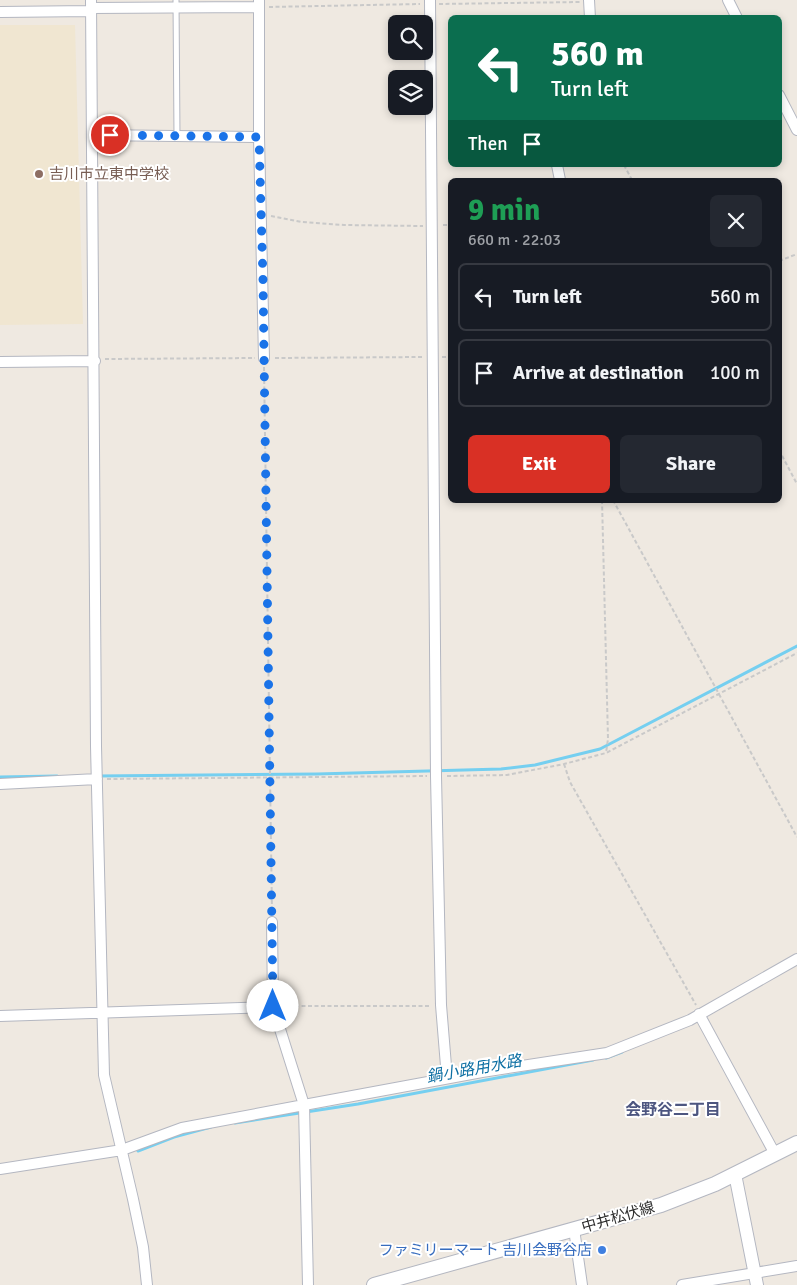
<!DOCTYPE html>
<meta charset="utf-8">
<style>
:root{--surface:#171b24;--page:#242831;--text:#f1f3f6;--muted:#9ea1a6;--line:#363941;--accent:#d93025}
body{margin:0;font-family:Signika,"Noto Sans JP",sans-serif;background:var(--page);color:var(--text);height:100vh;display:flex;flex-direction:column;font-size:19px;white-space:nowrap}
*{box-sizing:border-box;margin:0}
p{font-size:16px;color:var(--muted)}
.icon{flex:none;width:28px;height:28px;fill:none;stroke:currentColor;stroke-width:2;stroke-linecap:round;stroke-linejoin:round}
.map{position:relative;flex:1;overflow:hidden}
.details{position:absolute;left:448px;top:178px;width:334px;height:325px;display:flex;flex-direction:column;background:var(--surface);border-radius:8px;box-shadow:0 2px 8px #0003}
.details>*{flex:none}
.guide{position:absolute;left:448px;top:15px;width:334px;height:152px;border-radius:8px;box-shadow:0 2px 8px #0003;background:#0b6e4f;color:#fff;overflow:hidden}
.fabs{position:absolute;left:388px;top:15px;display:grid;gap:10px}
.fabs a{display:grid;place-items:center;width:45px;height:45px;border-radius:8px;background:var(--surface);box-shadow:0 2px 8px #0003;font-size:25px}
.pin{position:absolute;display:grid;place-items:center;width:42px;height:42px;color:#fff;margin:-21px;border:2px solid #fff;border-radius:50%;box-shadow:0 1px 5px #0007}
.me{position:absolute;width:55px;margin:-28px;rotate:0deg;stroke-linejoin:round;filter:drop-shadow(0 0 4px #0008)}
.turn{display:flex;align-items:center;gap:18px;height:105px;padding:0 20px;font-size:22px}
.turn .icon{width:65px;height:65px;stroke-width:2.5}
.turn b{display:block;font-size:35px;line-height:42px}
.then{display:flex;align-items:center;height:48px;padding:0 20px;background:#0003;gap:10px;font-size:19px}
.round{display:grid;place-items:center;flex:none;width:52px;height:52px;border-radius:8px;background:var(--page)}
.overview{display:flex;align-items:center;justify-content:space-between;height:85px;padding:0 20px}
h1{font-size:30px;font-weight:700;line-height:38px;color:#1e9e55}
.button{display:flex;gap:10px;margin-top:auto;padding:10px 20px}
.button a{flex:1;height:58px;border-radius:8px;background:var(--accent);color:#fff;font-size:20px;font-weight:700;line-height:58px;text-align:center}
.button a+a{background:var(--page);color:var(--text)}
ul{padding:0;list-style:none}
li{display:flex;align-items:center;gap:15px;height:68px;margin:0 10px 8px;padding:0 10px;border:2px solid var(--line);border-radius:8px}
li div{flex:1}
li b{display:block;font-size:19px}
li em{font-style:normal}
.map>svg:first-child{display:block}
</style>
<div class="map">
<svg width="797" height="1285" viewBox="0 0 797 1285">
<rect width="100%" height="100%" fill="#efe9e1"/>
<!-- education -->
<path fill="#f0e6d1" d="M0 25H75L83 324 0 325Z"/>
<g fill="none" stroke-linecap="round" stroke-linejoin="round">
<!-- stream -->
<path stroke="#75cff0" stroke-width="3" d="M98 776 317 774 501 769 535 765 600 749 797 646
M0 777 57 776
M606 1058 622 1052
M235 1123 358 1104 593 1060
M138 1151 174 1137 211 1127"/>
<!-- service casing -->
<g stroke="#b4b7c1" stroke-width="7">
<path id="service" d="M176 0 177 136"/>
</g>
<!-- minor casing -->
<g stroke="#b4b7c1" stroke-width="12">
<path id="minor" d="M91 0 96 746 104 1075 133 1199 143 1247 147 1285
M259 0V137L264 358
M430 0 436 776 441 1005 447 1078
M589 0 590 18
M728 0 737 18
M91 8 259 7
M0 12 91 11
M779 95 797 130
M93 135 259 137
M557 165 560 180
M0 362 95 361
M0 784 97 779
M272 922 273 1007 304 1105 308 1285
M699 1014 775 1154
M0 1016 273 1007
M0 1169 122 1150 182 1128 304 1105 482 1072 607 1053 690 1020 797 959
M574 1229 582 1285
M682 1285 797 1266"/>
</g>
<!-- tertiary casing -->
<g stroke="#b4b7c1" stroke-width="14">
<path id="tertiary" d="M735 1174 757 1285"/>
</g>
<!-- secondary casing -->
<g stroke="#b4b7c1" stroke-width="16">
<path id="secondary" d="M374 1285 661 1205 715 1184 797 1143"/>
</g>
<!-- path -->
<path stroke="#c9c9c9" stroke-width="2" stroke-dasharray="4 2.5" stroke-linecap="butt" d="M439 4 580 2
M269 7 420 4
M624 165 632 180
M271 216 302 222 344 225 423 226
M443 225H450
M779 261 797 254
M442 357H450
M275 358 422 357
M105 359 255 358
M264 367 272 912
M779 450 797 484
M602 500 608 739 606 753
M613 500 797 837
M564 764 570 782 696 1005
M447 776 507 775 564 764 606 753 797 653
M107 779 427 776
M282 1006H430"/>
<!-- service -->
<use href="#service" stroke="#fff" stroke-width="5"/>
<!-- minor -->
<use href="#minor" stroke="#fff" stroke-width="10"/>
<!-- tertiary -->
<use href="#tertiary" stroke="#fff" stroke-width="12"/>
<!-- secondary -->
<use href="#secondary" stroke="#fff" stroke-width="14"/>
</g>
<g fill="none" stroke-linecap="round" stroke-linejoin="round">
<!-- route -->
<path stroke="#1a73e8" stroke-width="9" stroke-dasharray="0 16.2" d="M110 135 259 137 263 280 273 1006"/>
</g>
<!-- markers -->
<circle fill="#8d6e63" stroke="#fff" stroke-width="2" cx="39" cy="174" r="5"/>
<circle fill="#3f7fe0" stroke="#fff" stroke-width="2" cx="602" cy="1250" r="5"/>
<g text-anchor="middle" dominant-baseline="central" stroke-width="4" stroke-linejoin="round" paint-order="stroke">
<!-- education labels -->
<g font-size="15" fill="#785e54" stroke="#fff" text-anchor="start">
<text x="49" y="174">吉川市立東中学校</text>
</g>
<!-- street labels -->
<g font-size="15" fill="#2e2e2e" stroke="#fff">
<text transform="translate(618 1217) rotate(-16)">中井松伏線</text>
</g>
<!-- shop labels -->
<g font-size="15" fill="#366cbe" stroke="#fff" text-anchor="end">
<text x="592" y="1250">ファミリーマート 吉川会野谷店</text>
</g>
<!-- water labels -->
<g font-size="16" font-style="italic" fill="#0d6fa3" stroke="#fff">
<text transform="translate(474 1069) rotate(-10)">鍋小路用水路</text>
</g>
<!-- neighbourhood labels -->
<g font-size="16" font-weight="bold" fill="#4d5680" stroke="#fff">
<text x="673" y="1110">会野谷二丁目</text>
</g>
</g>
</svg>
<div class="fabs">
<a><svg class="icon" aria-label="search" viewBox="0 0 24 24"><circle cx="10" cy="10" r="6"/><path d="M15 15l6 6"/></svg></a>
<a><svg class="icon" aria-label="layers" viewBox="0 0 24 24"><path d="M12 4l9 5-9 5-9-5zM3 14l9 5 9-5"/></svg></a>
</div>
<div class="pin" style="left:110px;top:135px;background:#d93025"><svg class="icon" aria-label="arrive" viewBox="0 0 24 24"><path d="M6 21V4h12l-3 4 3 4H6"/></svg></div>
<svg class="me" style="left:273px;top:1006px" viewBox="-20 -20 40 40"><circle r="19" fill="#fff"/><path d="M0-13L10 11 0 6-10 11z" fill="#1a73e8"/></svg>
<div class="guide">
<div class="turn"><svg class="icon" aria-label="left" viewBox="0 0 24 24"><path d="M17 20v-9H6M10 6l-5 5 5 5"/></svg><div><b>560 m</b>Turn left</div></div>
<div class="then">Then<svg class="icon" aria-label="arrive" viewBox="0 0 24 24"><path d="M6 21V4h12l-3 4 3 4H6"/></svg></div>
</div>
<section class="details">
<div class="overview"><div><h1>9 min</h1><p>660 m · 22:03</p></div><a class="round"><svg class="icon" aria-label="close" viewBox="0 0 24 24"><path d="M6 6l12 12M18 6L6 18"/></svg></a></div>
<ul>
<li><svg class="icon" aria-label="left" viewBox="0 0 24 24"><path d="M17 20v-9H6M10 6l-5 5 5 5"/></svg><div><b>Turn left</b></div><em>560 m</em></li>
<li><svg class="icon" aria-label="arrive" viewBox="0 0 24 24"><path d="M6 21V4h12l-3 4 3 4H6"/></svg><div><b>Arrive at destination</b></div><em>100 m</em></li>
</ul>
<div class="button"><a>Exit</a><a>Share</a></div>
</section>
</div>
